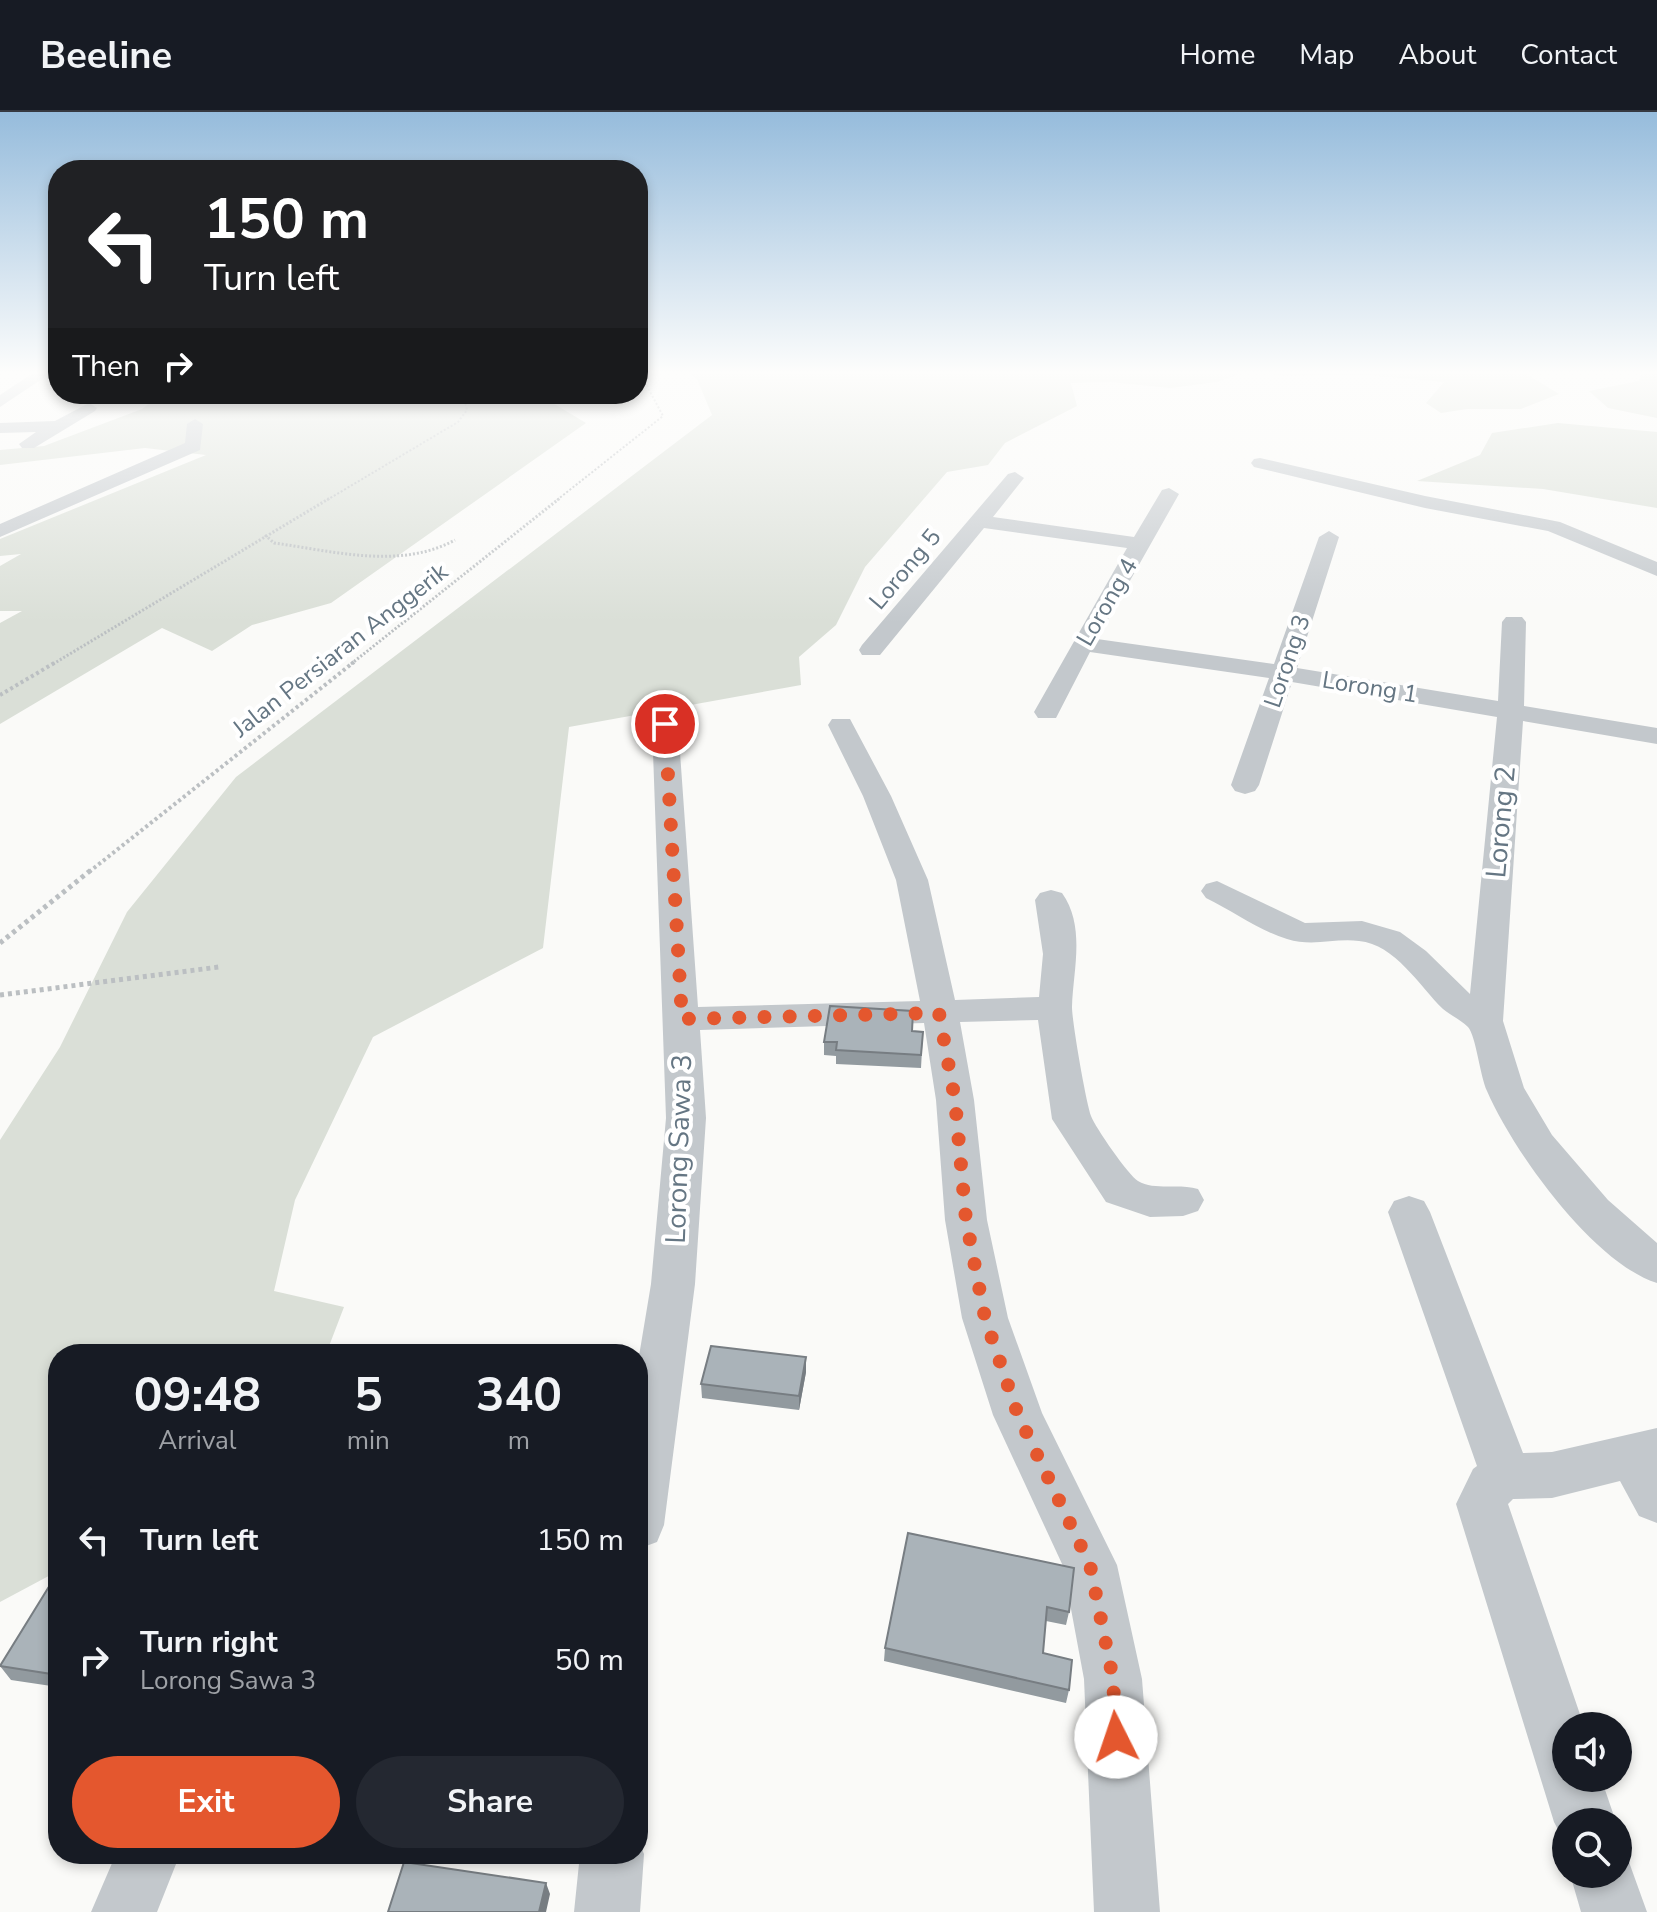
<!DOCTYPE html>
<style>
:root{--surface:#171b24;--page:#242831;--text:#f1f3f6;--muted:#9ea1a6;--line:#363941;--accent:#e4572e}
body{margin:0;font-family:"Nunito Sans",sans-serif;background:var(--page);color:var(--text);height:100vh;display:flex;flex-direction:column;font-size:30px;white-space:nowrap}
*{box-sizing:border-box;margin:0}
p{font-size:26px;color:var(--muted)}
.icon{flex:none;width:44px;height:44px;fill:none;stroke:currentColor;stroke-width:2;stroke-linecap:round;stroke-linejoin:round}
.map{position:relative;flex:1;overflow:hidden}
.sheet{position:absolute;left:48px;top:1232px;width:600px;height:520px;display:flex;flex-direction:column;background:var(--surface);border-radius:32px;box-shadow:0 4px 12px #0003}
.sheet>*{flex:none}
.guide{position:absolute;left:48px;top:48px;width:600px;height:244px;border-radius:32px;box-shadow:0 4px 12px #0003;background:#202124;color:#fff;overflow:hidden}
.controls{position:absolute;left:1552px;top:1600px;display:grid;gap:16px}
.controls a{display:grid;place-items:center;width:80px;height:80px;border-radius:50%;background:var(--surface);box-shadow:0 4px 12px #0003;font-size:40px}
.pin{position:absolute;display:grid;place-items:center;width:68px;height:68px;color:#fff;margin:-34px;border:4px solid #fff;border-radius:50%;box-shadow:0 2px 8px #0007}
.me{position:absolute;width:88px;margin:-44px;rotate:356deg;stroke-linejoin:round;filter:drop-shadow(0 0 6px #0008)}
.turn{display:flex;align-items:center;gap:28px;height:168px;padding:0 24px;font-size:36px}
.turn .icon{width:104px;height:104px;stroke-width:2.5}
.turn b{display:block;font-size:56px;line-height:68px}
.then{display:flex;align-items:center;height:76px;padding:0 24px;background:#0003;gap:16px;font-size:30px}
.eta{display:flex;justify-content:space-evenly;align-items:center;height:136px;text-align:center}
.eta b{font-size:48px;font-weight:700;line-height:56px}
.cta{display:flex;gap:16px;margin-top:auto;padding:16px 24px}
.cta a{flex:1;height:92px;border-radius:48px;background:var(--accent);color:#fff;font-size:32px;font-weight:700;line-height:92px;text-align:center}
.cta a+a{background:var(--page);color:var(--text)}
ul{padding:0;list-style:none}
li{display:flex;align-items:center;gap:24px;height:120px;padding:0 24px}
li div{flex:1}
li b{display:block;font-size:30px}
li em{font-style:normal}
header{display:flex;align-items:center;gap:48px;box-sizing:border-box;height:112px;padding:0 40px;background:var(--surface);border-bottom:2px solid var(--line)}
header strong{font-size:38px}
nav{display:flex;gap:44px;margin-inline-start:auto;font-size:28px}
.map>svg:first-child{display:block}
</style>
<header>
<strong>Beeline</strong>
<nav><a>Home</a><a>Map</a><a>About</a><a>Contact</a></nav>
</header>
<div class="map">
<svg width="1657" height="1800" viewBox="0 0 1657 1800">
<rect width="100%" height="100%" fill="#fafaf8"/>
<!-- green -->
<path fill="#dadfd7" d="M687 259H1249L1217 270 1170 276 1110 270 1071 271 1077 294 1005 331 988 353 947 360 865 455 836 513 799 545 801 573 569 615 543 836 373 925 295 1088 274 1179 344 1195 326 1242H58V1459L0 1490V1028L60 935 127 800 236 665 712 303 697 267Z
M1252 259H1563L1528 263 1559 282 1521 297H1467L1441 301 1426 291 1444 270 1365 263 1282 264Z
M1642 259H1657V306L1608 296 1589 279 1639 269Z
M162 282H544L546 287 586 311 331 491 252 513 212 539 162 516 0 612V511L22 499H0V454L21 442 0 444V427L206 343 145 336 0 353V338L44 334 142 297Z
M1558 311 1657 320V396L1543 377 1417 369 1480 343 1492 321Z"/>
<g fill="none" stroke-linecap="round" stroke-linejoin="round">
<!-- path-far3 -->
<path stroke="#bbbfc2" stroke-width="2" stroke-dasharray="2 2" stroke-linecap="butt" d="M327 388 458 310 467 298 463 282
M557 388 663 304 639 259"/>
<!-- path-far2 -->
<path stroke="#bbbfc2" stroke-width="3" stroke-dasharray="2 2" stroke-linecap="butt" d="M265 423 274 431C333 439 400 458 455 428
M53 552 330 386
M351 552 560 386"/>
<!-- path-far1 -->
<path stroke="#bbbfc2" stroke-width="4" stroke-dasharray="3 3" stroke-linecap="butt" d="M0 583 56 550
M89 760 354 550"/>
<!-- path -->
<path stroke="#bbbfc2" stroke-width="5" stroke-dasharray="4 4" stroke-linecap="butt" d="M0 831 91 758
M0 883 219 855"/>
<!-- minor -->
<path fill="#c3c8cc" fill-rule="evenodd" d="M36 259H54L0 295V283Z
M89 291 97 296 95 299 34 336H22L19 332 36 320 0 321V311L55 309Z
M195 307 203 312 200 338 0 425V412L185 331 187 312Z
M1260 346 1425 384 1560 410 1657 450V464L1548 419 1425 396 1254 355 1251 351 1254 347Z
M1015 360 1024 366 993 405 1134 425 1162 378 1169 376 1179 382 1097 527 1274 552 1319 425 1329 419 1339 425 1297 556 1498 589 1502 510 1506 505H1522L1526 510 1524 594 1657 616V632L1523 609 1503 909 1524 976 1552 1023 1608 1088 1657 1131V1171C1593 1151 1513 1039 1487 979 1480 964 1476 924 1468 915 1461 908 1450 903 1443 897 1420 875 1395 832 1359 829 1334 826 1313 835 1287 827 1258 818 1233 799 1206 786L1201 779 1206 772 1217 769 1305 811 1362 809 1400 820 1426 839 1470 882 1497 605 1292 570 1259 673 1255 679 1245 682 1235 679 1231 673 1269 566 1090 540 1056 606H1038L1034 600 1127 436 984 416 880 543H862L859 538 862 533 1008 362Z
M665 604 674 606 678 612 698 895 920 889 896 768 863 684 828 613 832 607H850L891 684 928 768 955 888 1039 885 1043 842 1035 788 1040 781 1051 778 1062 781C1086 815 1073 858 1072 895 1072 910 1086 990 1091 1004 1095 1015 1129 1064 1138 1069 1155 1079 1179 1071 1198 1077L1204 1088 1198 1099 1183 1104 1150 1105 1106 1090 1052 1007 1038 908 960 910 974 988 987 1108 1008 1206 1042 1301 1117 1453 1142 1567 1160 1800H1094L1084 1567 1063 1454 993 1303 962 1206 945 1108 936 988 924 911 700 918 706 1006 695 1172 664 1413 657 1430 638 1437V1250L651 1172 666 1006 652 612 656 606Z
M1409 1084 1424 1089 1430 1100 1523 1341 1552 1340 1657 1316V1411L1639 1404 1620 1369 1552 1386 1513 1387 1508 1392 1584 1614H1566V1666H1601L1616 1710H1566V1733L1554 1710 1456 1392 1473 1357 1477 1354 1388 1100 1394 1089Z
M638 1728 644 1742 640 1800H574L580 1742H638Z
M1618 1737 1625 1739 1647 1800H1581L1570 1762H1618Z
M116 1742H180L157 1800H91Z"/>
</g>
<!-- wall -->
<path fill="#929a9f" d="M912 919 923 920 921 956 836 952V944L824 943V930Z
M806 1245V1260L799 1298 702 1286 701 1272Z
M908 1421 1069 1500 1066 1513 1046 1509 1043 1541 1069 1578 1066 1591 884 1549 885 1536Z
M58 1460V1575L11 1568 0 1554Z"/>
<!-- shaded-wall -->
<path fill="#777d82" d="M806 1245V1260L799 1298V1284Z
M546 1771 550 1782 546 1800H539Z"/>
<!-- building -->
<path fill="#aab3b9" stroke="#777d82" stroke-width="2" d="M830 894 913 899 912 919 923 920 921 943 836 938 837 930H824Z
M711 1234 806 1245 799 1284 701 1272Z
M908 1421 1074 1456 1069 1500 1047 1495 1043 1541 1072 1548 1069 1578 885 1536Z
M58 1460V1563L0 1554Z
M404 1750 546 1771 539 1800H388Z"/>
<!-- sky -->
<linearGradient id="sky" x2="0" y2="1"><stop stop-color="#96bcdc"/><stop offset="0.51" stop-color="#fdfdfc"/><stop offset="1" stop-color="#fdfdfc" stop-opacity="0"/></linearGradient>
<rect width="1657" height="511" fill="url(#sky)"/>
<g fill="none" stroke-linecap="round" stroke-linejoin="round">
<!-- route -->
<path stroke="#e4572e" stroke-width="14" stroke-dasharray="0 25.2" d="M665 612 682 907 939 901 955 988 966 1108 985 1206 1018 1303 1090 1453 1113 1567 1116 1625"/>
</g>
<g text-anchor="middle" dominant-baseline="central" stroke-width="8" stroke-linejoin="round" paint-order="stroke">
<!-- far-street labels -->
<g font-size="24" fill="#657683" stroke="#fff">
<text transform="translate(905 457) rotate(-50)">Lorong 5</text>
<text transform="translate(1107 490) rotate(-60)">Lorong 4</text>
<text transform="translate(340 538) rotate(-38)">Jalan Persiaran Anggerik</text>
<text transform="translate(1287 549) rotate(-71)">Lorong 3</text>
<text transform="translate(1370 575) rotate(9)">Lorong 1</text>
</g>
<!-- street labels -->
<g font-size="28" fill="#657683" stroke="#fff">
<text transform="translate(1501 710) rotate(-85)">Lorong 2</text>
<text transform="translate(679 1037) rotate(-88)">Lorong Sawa 3</text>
</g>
</g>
</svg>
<div class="controls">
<a><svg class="icon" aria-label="sound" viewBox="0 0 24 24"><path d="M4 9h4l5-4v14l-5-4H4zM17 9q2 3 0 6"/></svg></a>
<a><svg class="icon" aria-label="search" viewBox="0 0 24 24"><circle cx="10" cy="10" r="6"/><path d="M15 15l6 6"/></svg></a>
</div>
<div class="pin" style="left:665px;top:612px;background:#d93025"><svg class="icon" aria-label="arrive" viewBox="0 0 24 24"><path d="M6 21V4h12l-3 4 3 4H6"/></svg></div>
<svg class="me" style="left:1116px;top:1625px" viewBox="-20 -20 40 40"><circle r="19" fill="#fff"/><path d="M0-13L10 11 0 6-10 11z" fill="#e4572e"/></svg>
<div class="guide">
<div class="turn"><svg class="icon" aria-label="left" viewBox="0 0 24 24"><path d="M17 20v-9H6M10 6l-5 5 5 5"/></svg><div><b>150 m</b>Turn left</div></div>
<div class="then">Then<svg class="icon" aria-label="right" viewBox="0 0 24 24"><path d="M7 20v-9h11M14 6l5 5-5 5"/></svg></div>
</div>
<section class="sheet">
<div class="eta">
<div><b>09:48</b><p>Arrival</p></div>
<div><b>5</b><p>min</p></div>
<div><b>340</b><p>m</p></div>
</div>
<ul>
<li><svg class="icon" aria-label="left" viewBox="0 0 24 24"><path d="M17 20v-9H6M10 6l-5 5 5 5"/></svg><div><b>Turn left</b></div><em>150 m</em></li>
<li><svg class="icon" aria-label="right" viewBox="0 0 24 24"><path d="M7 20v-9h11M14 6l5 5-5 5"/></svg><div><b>Turn right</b><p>Lorong Sawa 3</p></div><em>50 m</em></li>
</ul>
<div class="cta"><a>Exit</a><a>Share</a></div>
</section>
</div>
